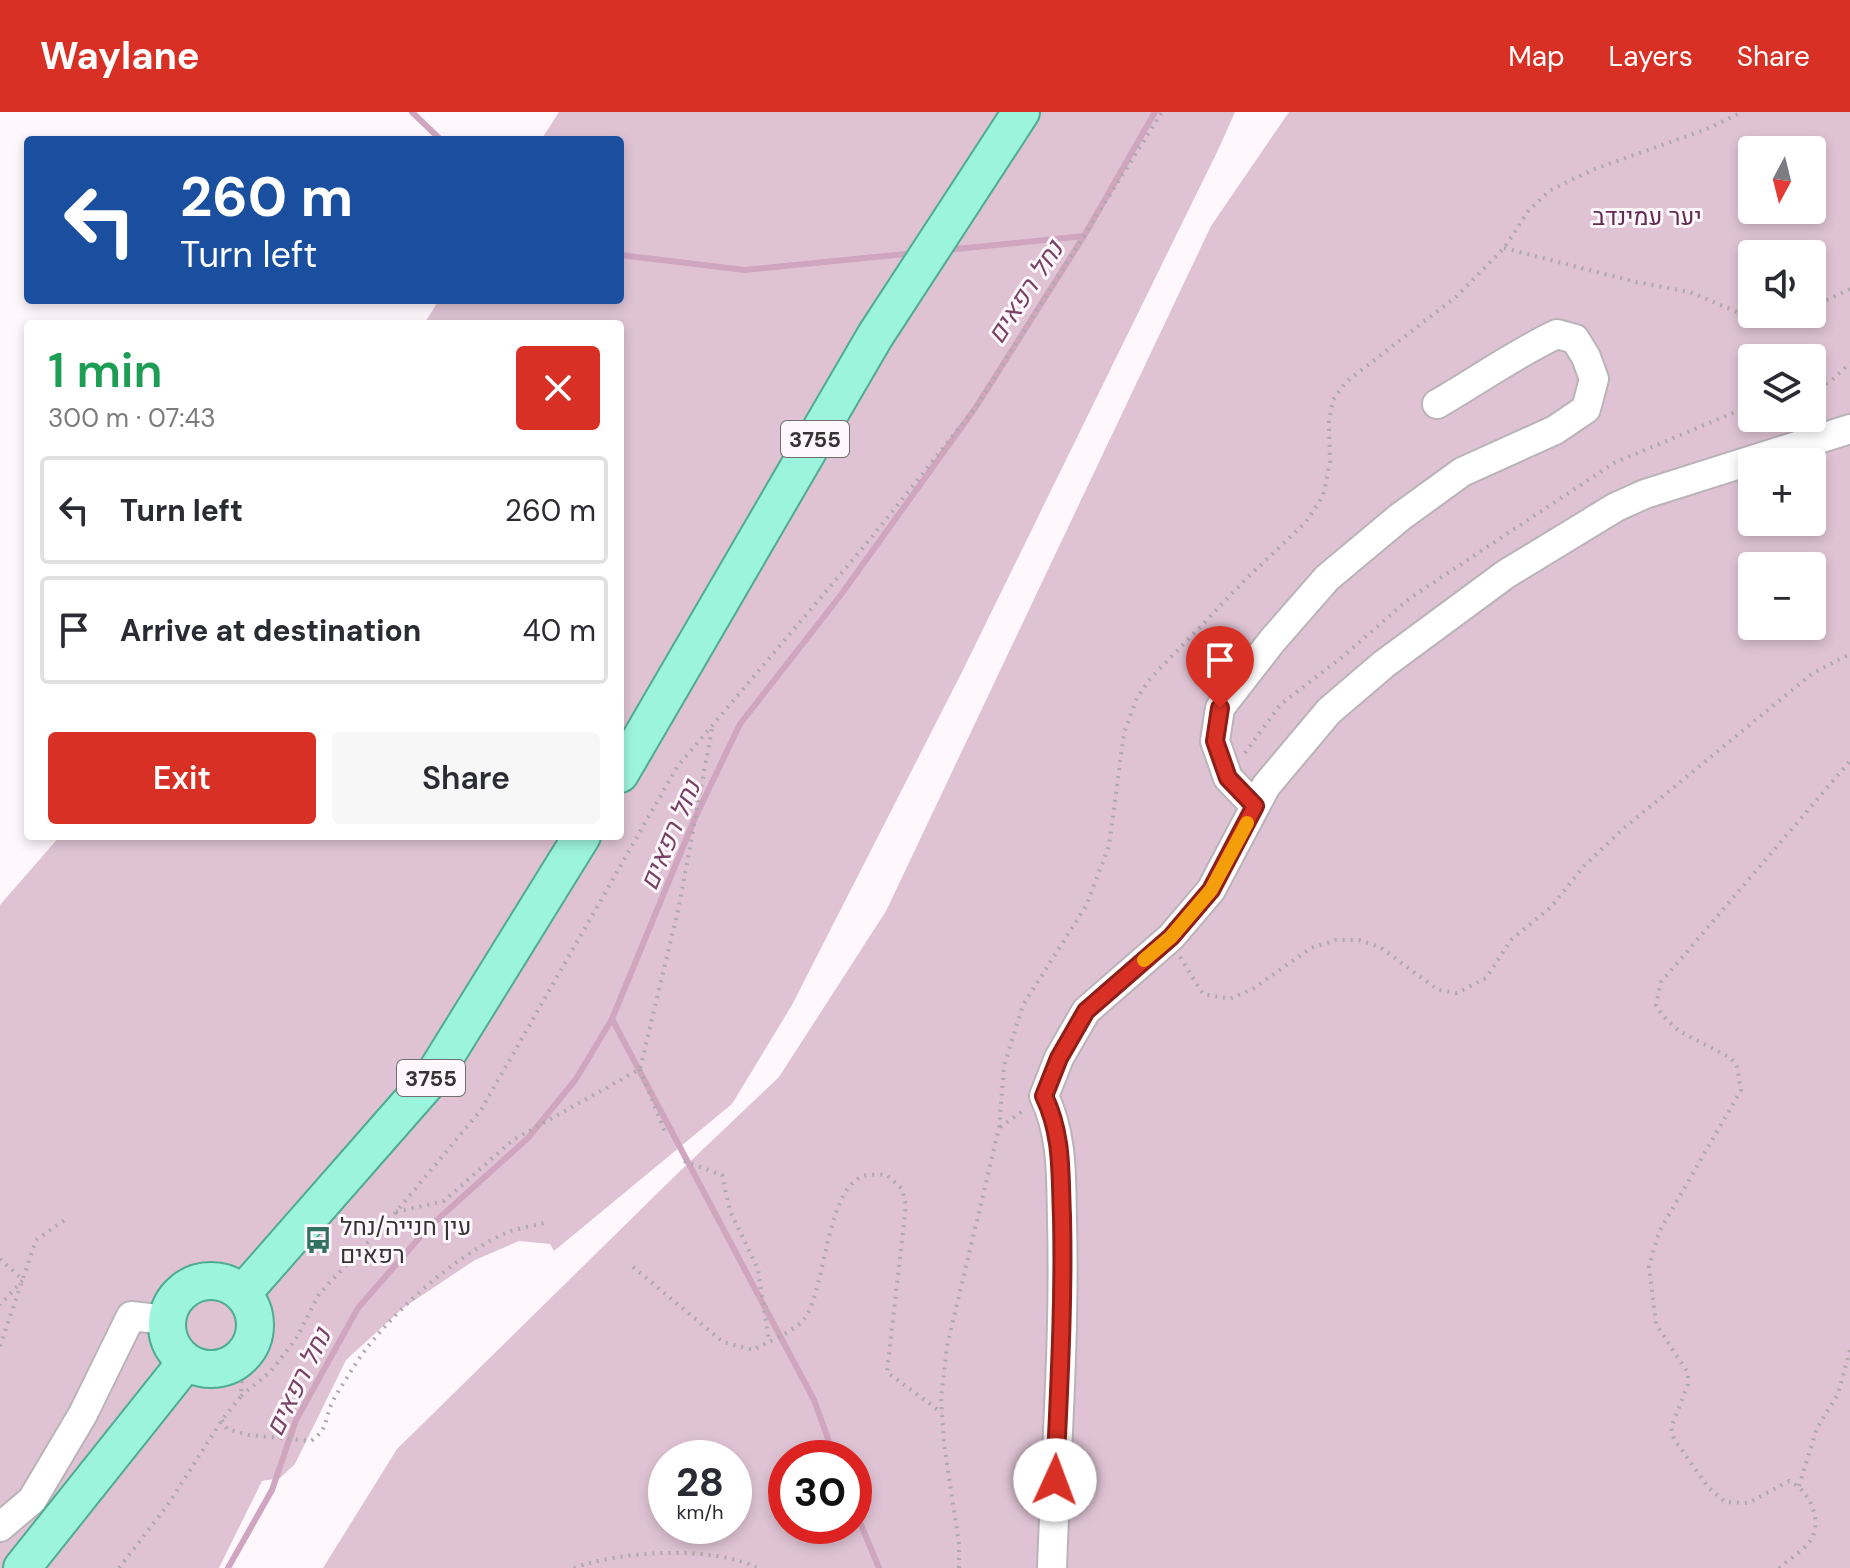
<!DOCTYPE html>
<meta charset="utf-8">
<style>
:root{--surface:#fff;--page:#f7f7f7;--text:#2b2b33;--muted:#7c7c81;--line:#e1e1e2;--accent:#d93025}
body{margin:0;font-family:"DM Sans",Heebo,sans-serif;background:var(--page);color:var(--text);height:100vh;display:flex;flex-direction:column;font-size:30px;white-space:nowrap}
*{box-sizing:border-box;margin:0}
p{font-size:26px;color:var(--muted)}
.icon{flex:none;width:44px;height:44px;fill:none;stroke:currentColor;stroke-width:2;stroke-linecap:round;stroke-linejoin:round}
.map{position:relative;flex:1;overflow:hidden}
.side{position:absolute;left:24px;top:208px;width:600px;height:520px;display:flex;flex-direction:column;background:var(--surface);border-radius:8px;box-shadow:0 4px 12px #0003}
.side>*{flex:none}
.guide{position:absolute;left:24px;top:24px;width:600px;height:168px;border-radius:8px;box-shadow:0 4px 12px #0003;background:#1a4fa0;color:#fff;overflow:hidden}
.needle{width:52px;rotate:187deg}
.controls{position:absolute;left:1738px;top:24px;display:grid;gap:16px}
.controls a{display:grid;place-items:center;width:88px;height:88px;border-radius:8px;background:var(--surface);box-shadow:0 4px 12px #0003;font-size:40px}
.speed{position:absolute;left:648px;top:1328px;display:flex;gap:16px;font-size:40px;font-weight:700;text-align:center}
.speed>*{display:grid;place-content:center;width:104px;height:104px;border-radius:50%;background:var(--surface);box-shadow:0 4px 12px #0003;line-height:1}
.speed small{font-size:20px;font-weight:400}
.speed .limit{border:12px solid #d22;background:#fff;color:#111}
.pin{position:absolute;display:grid;place-items:center;width:68px;height:68px;color:#fff;margin:-82px -34px;border-radius:50% 50% 50% 0;rotate:-45deg;box-shadow:0 0 8px #0007}
.pin .icon{rotate:45deg}
.me{position:absolute;width:88px;margin:-44px;rotate:2deg;stroke-linejoin:round;filter:drop-shadow(0 0 6px #0008)}
.turn{display:flex;align-items:center;gap:28px;height:168px;padding:0 24px;font-size:36px}
.turn .icon{width:104px;height:104px;stroke-width:2.5}
.turn b{display:block;font-size:56px;line-height:68px}
.round{display:grid;place-items:center;flex:none;width:84px;height:84px;border-radius:8px;background:var(--page)}
.summary{display:flex;align-items:center;justify-content:space-between;height:136px;padding:0 24px}
h1{font-size:48px;font-weight:600;line-height:60px;color:#1e9e55}
.button{display:flex;gap:16px;margin-top:auto;padding:16px 24px}
.button a{flex:1;height:92px;border-radius:8px;background:var(--accent);color:#fff;font-size:32px;font-weight:600;line-height:92px;text-align:center}
.button a+a{background:var(--page);color:var(--text)}
ul{padding:0;list-style:none}
li{display:flex;align-items:center;gap:24px;height:108px;margin:0 16px 12px;padding:0 8px;border:4px solid var(--line);border-radius:8px}
li div{flex:1}
li b{display:block;font-size:30px}
li em{font-style:normal}
header{display:flex;align-items:center;gap:48px;box-sizing:border-box;height:112px;padding:0 40px;background:var(--accent);color:#fff}
header strong{font-size:38px}
nav{display:flex;gap:44px;margin-inline-start:auto;font-size:28px}
.map>svg:first-child{display:block}
</style>
<header>
<strong>Waylane</strong>
<nav><a>Map</a><a>Layers</a><a>Share</a></nav>
</header>
<div class="map">
<svg width="1850" height="1456" viewBox="0 0 1850 1456">
<rect width="100%" height="100%" fill="#fef7fb"/>
<!-- green -->
<path fill="#dfc3d4" fill-rule="evenodd" d="M559 0H1235L1219 36 962 560 792 893 732 992 554 1139 550 1132 519 1129 475 1148 403 1196 346 1248 295 1352 280 1366 262 1369 219 1456H0V793L60 724H620V212H424L439 188H620V28H541Z
M1289 0H1850V1456H323L397 1337 680 1059 779 965 886 799 1211 114ZM1752 38H1812V98H1752ZM1752 142H1812V202H1752ZM1752 246H1812V306H1752ZM1752 350H1812V410H1752ZM1752 454H1812V514H1752ZM666 1346H734V1414H666ZM786 1346H854V1414H786Z"/>
<g fill="none" stroke-linecap="round" stroke-linejoin="round">
<!-- stream -->
<path stroke="#cfa5bf" stroke-width="6" d="M412 0 441 28
M946 138 1084 124
M620 143 745 158 915 141
M612 907 814 1288 835 1346
M854 1396 879 1456
M228 1456 272 1378 296 1308 358 1196 427 1117 528 1026 576 967 612 907 695 706 740 612 840 484 976 295 1084 124 1155 0"/>
<!-- minor casing -->
<g stroke="#bab3b8" stroke-width="32">
<path id="minor" d="M1255 694 1228 666 1215 629 1220 596 1272 529 1327 466 1400 405 1462 360 1555 318 1586 297 1594 267 1586 245 1575 227 1557 222C1516 241 1477 269 1437 292
M0 1415 32 1388 83 1302 131 1204 167 1208
M1052 1456C1056 1341 1065 1225 1062 1109 1061 1065 1063 1024 1044 984L1059 946 1086 899 1171 825 1211 778 1266 674 1329 599 1384 552 1506 462 1616 395 1645 382 1850 317"/>
</g>
<!-- major casing -->
<g stroke="#4dac93" stroke-width="40">
<path id="major" d="M620 662 875 224 1021 0
M167 1213a44 44 0 1 1 88 0a44 44 0 1 1-88 0Z
M242 1182 434 963 582 724
M22 1456 186 1250"/>
</g>
<!-- path -->
<path stroke="#aea9ac" stroke-width="4" stroke-dasharray="2 6" stroke-linecap="butt" d="M1504 136 1636 170 1690 180 1756 208 1781 209 1797 202
M1812 195 1850 177
M1812 280 1831 269 1850 251
M1245 641 1280 593 1342 545 1410 486 1614 351 1740 298 1752 295
M1180 845 1203 882 1230 887 1254 876 1311 836 1336 828H1359L1380 835 1438 878 1457 881 1486 866 1511 828 1551 795 1584 754 1624 716 1813 561 1850 542
M640 957 666 1023
M1000 1015 1026 997
M684 1049 722 1063 730 1099 758 1157 769 1230
M396 1100 444 1089 513 1028 640 957 679 794 712 617
M0 1147 23 1168 0 1193
M633 1155 723 1230 753 1238C766 1231 797 1218 805 1206 827 1174 826 1069 868 1063 874 1062 881 1063 887 1063L902 1077 906 1093 887 1260 942 1301
M0 1234 36 1128 66 1107
M241 1284 271 1259 296 1227 319 1182 396 1100 481 998 677 655 867 431 976 295 1162 0
M222 1308 227 1317 249 1323 311 1329C328 1316 324 1311 331 1293 336 1281 346 1268 353 1256 382 1208 456 1142 508 1120 519 1116 532 1114 544 1111
M1799 1374 1817 1316 1838 1282 1850 1238
M119 1456 167 1394 222 1308 241 1284 243 1244
M574 1456C620 1439 712 1433 757 1456
M959 1456V1432L944 1332 941 1286 947 1234 999 1016 1004 954 1023 893 1086 794 1109 734 1124 621 1137 586 1150 567 1247 466 1306 410 1323 384 1330 350 1329 310 1333 288 1346 270 1457 184 1504 136 1529 98 1549 79 1592 58 1707 17 1742 0
M1779 1456C1789 1447 1808 1436 1813 1424 1821 1404 1808 1378 1789 1369L1748 1391 1725 1390 1708 1375 1674 1327 1671 1316 1688 1272V1261L1656 1212 1649 1154 1659 1120 1741 978 1737 955 1731 946 1679 919 1662 903 1656 893 1661 870 1850 649"/>
<!-- minor -->
<use href="#minor" stroke="#fff" stroke-width="28"/>
<!-- major -->
<use href="#major" stroke="#9cf4dc" stroke-width="36"/>
</g>
<g fill="none" stroke-linecap="round" stroke-linejoin="round">
<!-- route casing -->
<g stroke="#8d1f18" stroke-width="20">
<path id="route" d="M1055 1368C1059 1280 1064 1192 1062 1104 1060 1061 1063 1024 1044 984L1059 946 1086 899 1171 825 1211 778 1255 694 1228 666 1215 629 1220 596"/>
</g>
<!-- route -->
<use href="#route" stroke="#d93025" stroke-width="14"/>
<!-- slow -->
<path stroke="#f59e0b" stroke-width="14" d="M1144 848 1171 825 1211 778 1247 711"/>
</g>
<!-- icons -->
<defs>
<g id="bus-bare" transform="scale(2.16)"><path d="M-5-6H5V4H4V6H2V4H-2V6H-4V4H-5ZM-3.5-4V0h7V-4ZM-3.5 1.2v1.5H-2V1.2ZM2 1.2v1.5H3.5V1.2Z" fill="#337260" stroke="#fef7fb" stroke-width="2.5" paint-order="stroke"/></g>
</defs>
<g fill-rule="evenodd">
<use href="#bus-bare" x="318" y="1128"/>
</g>
<g text-anchor="middle" dominant-baseline="central" stroke-width="6" stroke-linejoin="round" paint-order="stroke">
<!-- shield labels -->
<g fill="#fef7fb" stroke="#726e70" stroke-width="2">
<rect x="781" y="309" width="68" height="36" rx="6"/>
<rect x="397" y="948" width="68" height="36" rx="6"/>
</g>
<g font-size="22" font-weight="bold" fill="#363435">
<text x="815" y="327">3755</text>
<text x="431" y="966">3755</text>
</g>
<!-- park labels -->
<g font-size="24" fill="#622d51" stroke="#fef7fb">
<text x="1647" y="104">יער עמינדב</text>
</g>
<!-- poi labels -->
<g font-size="24" fill="#363435" stroke="#fef7fb" text-anchor="start">
<text x="340" y="1114">עין חנייה/נחל<tspan x="340" dy="28">רפאים</tspan></text>
</g>
<!-- water labels -->
<g font-size="26" font-style="italic" fill="#784166" stroke="#fef7fb">
<text transform="translate(1025 180) rotate(-57)">נחל רפאים</text>
<text transform="translate(670 723) rotate(-67)">נחל רפאים</text>
<text transform="translate(298 1270) rotate(-64)">נחל רפאים</text>
</g>
</g>
</svg>
<div class="controls">
<a><svg class="needle" viewBox="-14 -14 28 28"><path d="M0-13l5 13h-10z" fill="#e53935"/><path d="M0 13l5-13h-10z" fill="#7c7c81"/></svg></a>
<a><svg class="icon" aria-label="sound" viewBox="0 0 24 24"><path d="M4 9h4l5-4v14l-5-4H4zM17 9q2 3 0 6"/></svg></a>
<a><svg class="icon" aria-label="layers" viewBox="0 0 24 24"><path d="M12 4l9 5-9 5-9-5zM3 14l9 5 9-5"/></svg></a>
<a>+</a>
<a>−</a>
</div>
<div class="speed"><div>28<small>km/h</small></div><div class="limit">30</div></div>
<div class="pin" style="left:1220px;top:596px;background:#d93025"><svg class="icon" aria-label="arrive" viewBox="0 0 24 24"><path d="M6 21V4h12l-3 4 3 4H6"/></svg></div>
<svg class="me" style="left:1055px;top:1368px" viewBox="-20 -20 40 40"><circle r="19" fill="#fff"/><path d="M0-13L10 11 0 6-10 11z" fill="#d93025"/></svg>
<div class="guide">
<div class="turn"><svg class="icon" aria-label="left" viewBox="0 0 24 24"><path d="M17 20v-9H6M10 6l-5 5 5 5"/></svg><div><b>260 m</b>Turn left</div></div>
</div>
<section class="side">
<div class="summary"><div><h1>1 min</h1><p>300 m · 07:43</p></div><a class="round" style="background:#d93025;color:#fff"><svg class="icon" aria-label="close" viewBox="0 0 24 24"><path d="M6 6l12 12M18 6L6 18"/></svg></a></div>
<ul>
<li><svg class="icon" aria-label="left" viewBox="0 0 24 24"><path d="M17 20v-9H6M10 6l-5 5 5 5"/></svg><div><b>Turn left</b></div><em>260 m</em></li>
<li><svg class="icon" aria-label="arrive" viewBox="0 0 24 24"><path d="M6 21V4h12l-3 4 3 4H6"/></svg><div><b>Arrive at destination</b></div><em>40 m</em></li>
</ul>
<div class="button"><a>Exit</a><a>Share</a></div>
</section>
</div>
